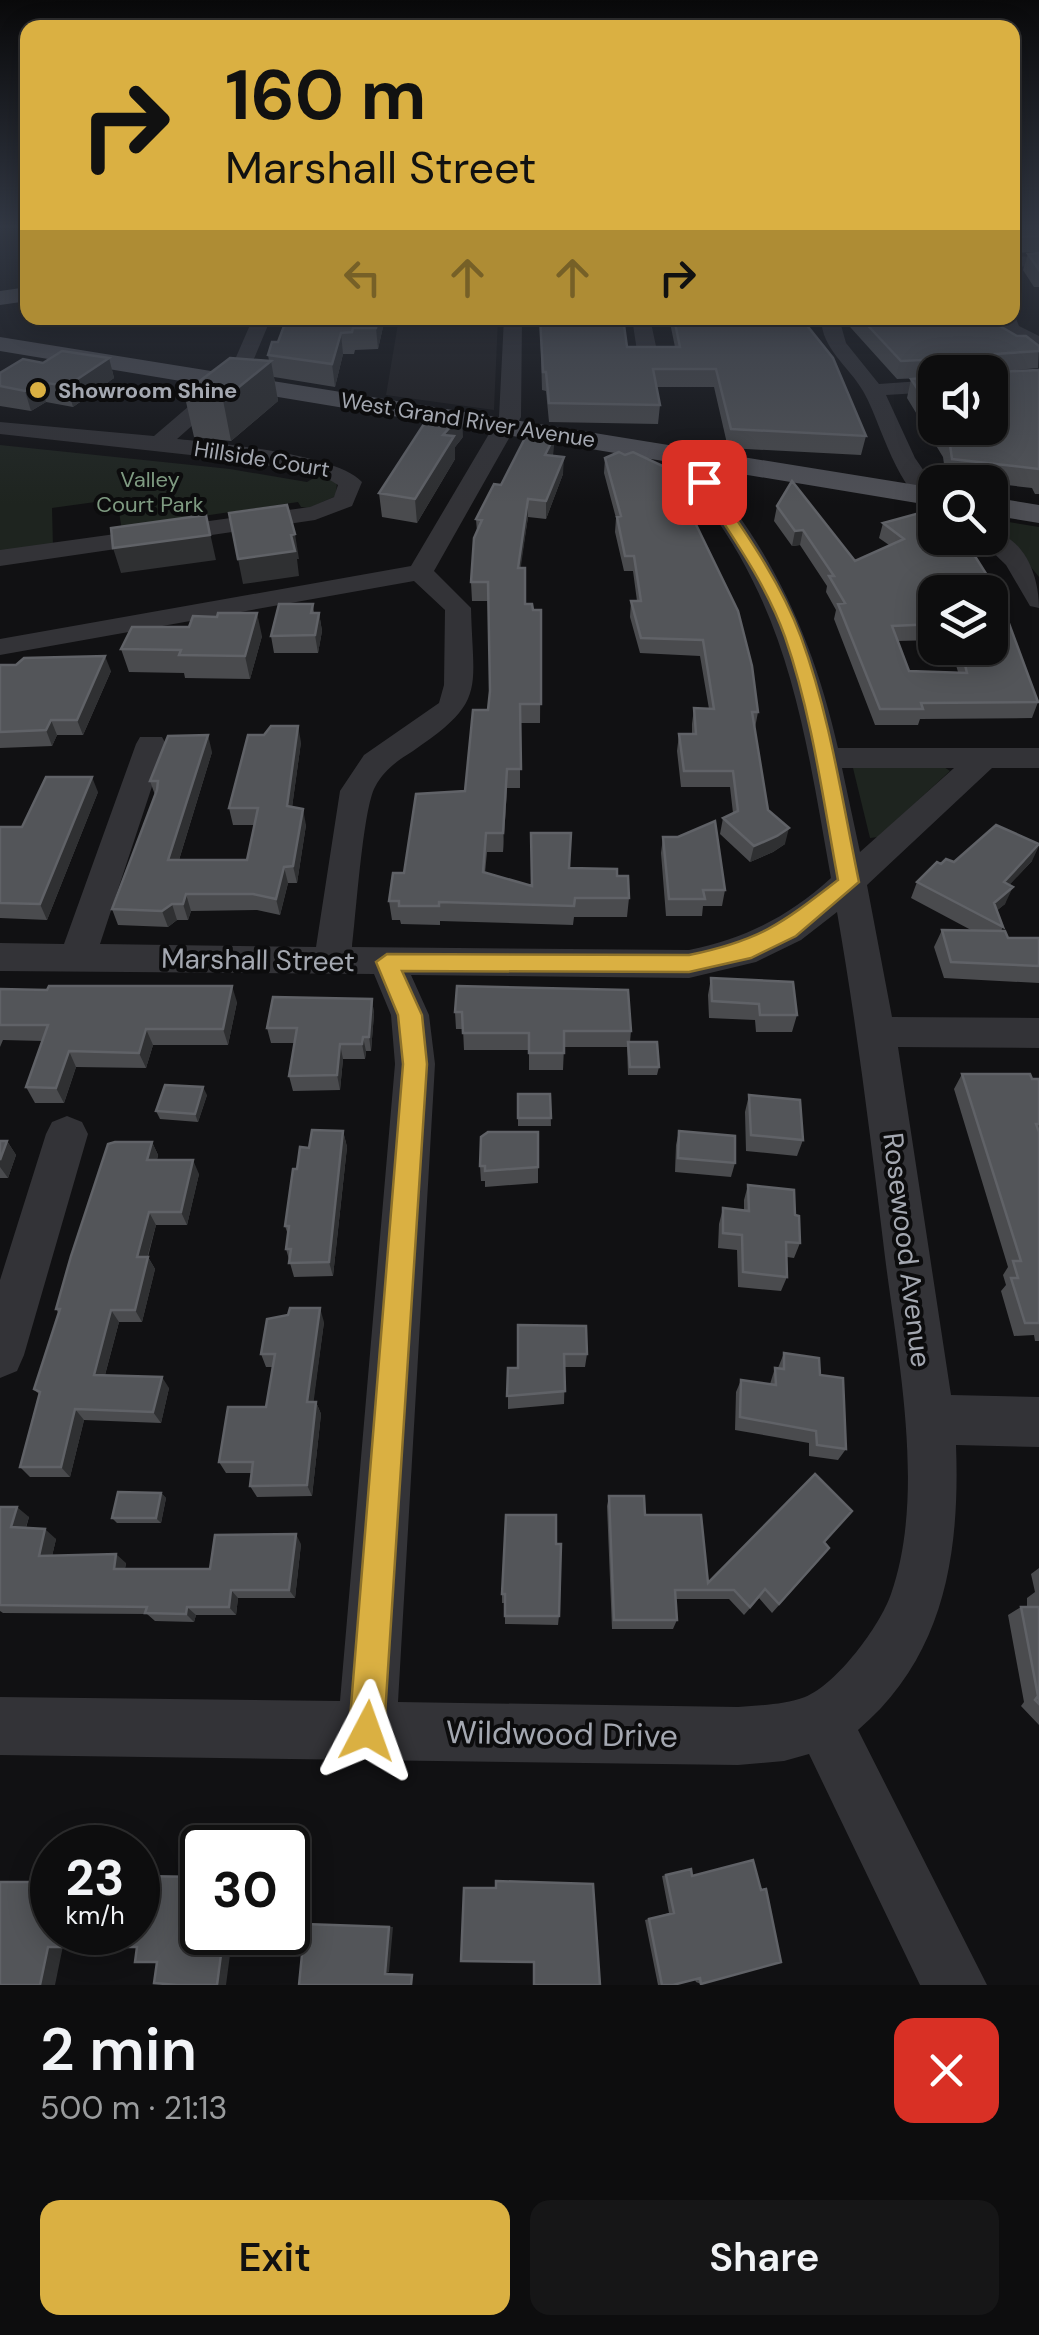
<!DOCTYPE html>
<meta charset="utf-8">
<style>
:root{--surface:#0d0d0e;--page:#161617;--text:#f1f3f6;--muted:#9a9c9e;--line:#2d2d2e;--accent:#dab042}
body{margin:0;font-family:"DM Sans",sans-serif;background:var(--page);color:var(--text);height:100vh;display:flex;flex-direction:column;font-size:38px;white-space:nowrap}
*{box-sizing:border-box;margin:0}
p{font-size:32px;color:var(--muted)}
.icon{flex:none;width:55px;height:55px;fill:none;stroke:currentColor;stroke-width:2;stroke-linecap:round;stroke-linejoin:round}
.map{position:relative;height:1985px;overflow:hidden}
.sheet{display:flex;flex-direction:column;background:var(--surface);flex:1}
.sheet>*{flex:none}
.hud{position:absolute;left:20px;top:20px;width:1000px;height:305px;border-radius:20px;box-shadow:0 5px 25px #0003,0 0 0 2px var(--line);background:#dab042;color:#111;overflow:hidden}
.tools{position:absolute;left:918px;top:355px;display:grid;gap:20px}
.tools a{display:grid;place-items:center;width:90px;height:90px;border-radius:20px;background:var(--surface);box-shadow:0 5px 25px #0003,0 0 0 2px var(--line);font-size:50px}
.speed{position:absolute;left:30px;top:1825px;display:flex;gap:20px;font-size:50px;font-weight:700;text-align:center}
.speed>*{display:grid;place-content:center;width:130px;height:130px;border-radius:50%;background:var(--surface);box-shadow:0 5px 25px #0003,0 0 0 2px var(--line);line-height:1}
.speed small{font-size:25px;font-weight:400}
.speed .limit{border:5px solid #111;border-radius:15px;background:#fff;color:#111}
.pin{position:absolute;display:grid;place-items:center;width:85px;height:85px;color:#fff;margin:-42px;border-radius:20px;box-shadow:0 5px 15px #0006}
.me{position:absolute;width:110px;margin:-55px;rotate:4deg;stroke-linejoin:round;filter:drop-shadow(0 0 8px #0008)}
.turn{display:flex;align-items:center;gap:35px;height:210px;padding:0 40px;font-size:45px}
.turn .icon{width:130px;height:130px;stroke-width:2.5}
.turn b{display:block;font-size:70px;line-height:85px}
.lanes{display:flex;align-items:center;height:95px;padding:0 40px;background:#0003;justify-content:center;gap:50px;direction:ltr}
.lanes .off{opacity:.35}
.round{display:grid;place-items:center;flex:none;width:105px;height:105px;border-radius:20px;background:var(--page)}
.head{display:flex;align-items:center;justify-content:space-between;height:170px;padding:0 40px}
h1{font-size:60px;font-weight:600;line-height:75px}
.cta{display:flex;gap:20px;margin-top:auto;padding:20px 40px}
.cta a{flex:1;height:115px;border-radius:20px;background:var(--accent);color:#111;font-size:40px;font-weight:600;line-height:115px;text-align:center}
.cta a+a{background:var(--page);color:var(--text)}
.map>svg:first-child{display:block}
</style>
<div class="map">
<svg width="1039" height="1985" viewBox="0 0 1039 1985">
<rect width="100%" height="100%" fill="#111113"/>
<!-- built -->
<path fill="#1e1d1f" d="M399 318H498L494 410 386 395Z"/>
<!-- green -->
<path fill="#1e241f" d="M0 445 230 469 307 482 320 474 337 481 336 496 309 508 301 507 298 502 141 525 122 531 117 499 52 508 53 548 0 555Z
M990 519 1039 527V577L1017 550 990 528Z
M944 767 950 771 878 837 870 838 853 768Z"/>
<g fill="none" stroke-linecap="round" stroke-linejoin="round">
<!-- minor -->
<path fill="#333337" fill-rule="evenodd" d="M1039 256V266L1012 267V257Z
M1014 314 1019 326 1039 336V350L1003 333 998 318H1012Z
M253 318H271L246 378 177 439C217 443 337 454 362 482L352 506 315 520 0 566V550L310 507 334 497 338 485 325 477 245 461 0 434V422L154 436 230 371Z
M504 318H522L521 417 434 571 471 608C473 691 487 701 413 751 397 761 384 770 375 787 363 809 356 915 352 947L689 950C746 938 788 917 831 878 802 716 786 584 667 459L664 454 667 449H683C766 534 812 633 838 748H1039V768H992L867 885 892 1017 1039 1018V1048L898 1047 951 1395 1039 1397V1447L956 1445C960 1553 945 1656 858 1730L987 1985H920L809 1754 784 1761 738 1765 0 1755V1697L340 1701 395 1064 391 1015 374 974 0 971V943L64 944 136 744 140 737H162L166 744 100 944 316 947 340 791 364 755 439 703 444 685 445 610 414 581 0 655V639L411 566 499 417ZM842 768H954L860 852ZM837 912C857 1026 871 1141 885 1257 898 1360 926 1494 891 1594 880 1626 837 1684 805 1697 784 1705 760 1705 738 1707L398 1702 435 1064 429 1015 411 975 689 978 756 962 801 940Z
M632 318H650L657 351 654 355 647 357 637 351Z
M821 318H839L846 343 879 384 935 380V392L886 395 915 458 935 487V507C898 498 881 421 863 391 848 365 822 350 821 318Z
M990 530C1025 538 1039 576 1039 608L1030 606 1006 565 978 538H990Z
M67 1116 82 1122 88 1134 24 1355 17 1371 0 1378V1280L46 1134 52 1122Z"/>
<!-- major -->
<path fill="#4f5056" fill-rule="evenodd" d="M28 287V301L0 305V291Z
M0 337 935 488V506L0 351Z
M990 497 1039 505V523L990 515Z"/>
</g>
<!-- wall -->
<path fill="#4a4b4e" fill-rule="evenodd" d="M1012 226H1039V252L1012 253Z
M1039 253V287H1034L1023 270 1028 254Z
M287 318H385L378 349 355 350 354 354H343L335 387 274 377 278 401 231 441 194 437 184 393 269 361 268 355 278 342Z
M540 318H623L627 347H675L669 318H820L818 324H807L866 436 861 455 728 448 714 387H656L660 405 658 424 549 422 546 391 542 390Z
M842 318H986L1017 336 1039 346 1038 368 993 372 1039 370V494H1035L1032 488 946 478 943 457 907 398 911 379 925 378 897 379ZM935 372H990V428H935Z
M109 358 114 378 73 407 46 402 31 411 0 406V373L43 363Z
M463 437 455 447V459L417 523 382 517 379 493Z
M554 437 553 456 563 474 546 519 528 517 520 568 525 604 533 610H541L540 723H520V788H507L503 852H487L485 873 531 886 569 868 617 876 629 898 627 917H574L573 925 440 921V925L401 924 400 920H392L389 901 404 873 465 791 488 710 490 691 489 601H472L471 582 477 532 476 519 501 485Z
M605 458 758 712 755 728 768 810 785 844 773 852 750 862 720 834 723 818 733 813 730 787H681L677 751 679 734H692V724L694 708 709 709 700 656 640 653 630 617 631 601H637L633 571H624L615 532 616 518 604 473Z
M777 506 855 561 889 545 879 538 883 523 923 512 1038 702 1032 718 920 719 918 725H875L834 619 836 610 826 592 827 586 800 545 792 546 774 521ZM935 592 990 648H951L958 672 909 671 898 641 935 640Z
M313 604 314 613H319L322 631 318 653H274L271 636Z
M262 636 250 679 185 678 184 673 129 672 121 649Z
M0 665 111 671 83 735H57L52 746 0 748Z
M301 742 292 807 306 825 297 883H288L280 915 257 910 191 911 188 920H177L168 927 118 925 112 909 155 795 150 781 212 752 179 860H247L254 825H233L229 808Z
M98 792 47 920 0 918V827H22Z
M663 837 725 890 722 906H703L702 916H666L661 853Z
M1032 861 1009 885 1005 904 997 910 1003 927 1001 931 1008 938H1039V983L944 978 934 947 942 930H971L911 898 917 882 941 864 954 862Z
M711 978 797 1015 792 1032H756L755 1020 709 1018 708 995Z
M0 989 237 1002 228 1045H153L146 1068 76 1067 64 1103H35L26 1087 43 1041 3 1040 0 1047Z
M372 999 374 1014 371 1051H366L365 1059H343L340 1090 293 1091 289 1076 295 1043H271L267 1028Z
M455 1012 631 1031 630 1042 659 1067 657 1075H628L627 1047H564L563 1070H529V1050H464L463 1029H456Z
M962 1074 1039 1079V1341H1035L1034 1335 1014 1336 1001 1291 1006 1285 1003 1275 1008 1267 954 1089Z
M518 1094H550L551 1126H518Z
M207 1095 198 1122 160 1119 156 1111Z
M749 1095 803 1140 797 1156 746 1151 745 1112Z
M343 1131 347 1147 333 1276 294 1277 286 1249 288 1235 285 1226 297 1169 309 1148Z
M679 1131 735 1163 731 1177 675 1172 676 1145Z
M538 1132V1183L485 1187V1181H481L480 1166Z
M0 1141H7L16 1155 8 1178H0Z
M152 1142 158 1155 157 1160 199 1174 187 1225H156L148 1257 155 1269 142 1322H119L105 1375 169 1388 161 1423 84 1420 70 1477H30L20 1467 39 1394 34 1389 59 1314 56 1309Z
M748 1185 795 1215 800 1243 794 1258 787 1257V1277L781 1291 738 1287 737 1250 718 1248 719 1224 723 1208 744 1211V1200Z
M324 1322 313 1402H316L321 1414 312 1496 257 1497 250 1486 252 1473H226L219 1462 266 1407 273 1367H266L261 1354Z
M518 1325 587 1354 585 1367H565L564 1404 508 1409V1368H518Z
M784 1353 820 1375 846 1449 838 1460 809 1456V1443L735 1430 736 1392 741 1380 770 1384 775 1368H778Z
M161 1493 166 1498 161 1523H117L112 1518Z
M609 1496 645 1515 708 1583 852 1511 824 1543 821 1558 772 1613 759 1598 744 1615 729 1599H676L677 1620 673 1629H612L607 1506Z
M0 1507 29 1517 26 1528 56 1539 52 1556 126 1563 125 1569H210L301 1544 295 1598H238L236 1615H196L194 1622 155 1621 147 1614 3 1613 0 1611Z
M556 1544 559 1616 558 1625 505 1624V1603H502V1594Z
M1039 1568V1725L1021 1706 1024 1702 1008 1615 1021 1607H1027V1598L1035 1592 1031 1574Z
M666 1875 701 1984 696 1982 695 1980 673 1985H658L645 1920 669 1913 662 1876Z"/>
<!-- shaded-wall -->
<path fill="#2f3032" d="M378 318H385L378 349 376 328Z
M341 333 343 354 335 387 332 364Z
M109 358 114 378 73 407 67 386Z
M271 361 278 401 231 441 223 400Z
M40 382 46 402 31 411 25 391Z
M462 414 463 437 455 447V459L417 523 415 499 443 435Z
M554 437 553 454 545 473V455Z
M564 457 563 474 546 519V501Z
M528 499V517L518 587V568Z
M206 515 216 560 121 573 113 548Z
M803 530 800 545 792 546 795 531Z
M295 534 299 559H297L299 576 243 584 238 559Z
M257 613 262 636 250 679 245 656Z
M319 613 322 631 318 653 315 635Z
M105 656 111 671 83 735 77 720Z
M51 720 57 735 52 746 46 730Z
M298 726 301 742 290 822 287 806Z
M208 735 212 752 174 876 168 860Z
M507 769V788L503 852V833Z
M92 777 98 792 47 920 40 904Z
M303 809 306 825 297 883 293 866Z
M789 828 785 844 773 852 750 862 754 846Z
M1039 846 1032 861 997 898 1004 882Z
M284 867 288 883 280 915 276 899Z
M1013 887 1005 904 987 919 994 903Z
M186 894 191 911 188 920 183 904Z
M172 904 177 920 168 927 162 911Z
M232 986 237 1002 228 1045 223 1029Z
M372 999 374 1014 371 1051 369 1037Z
M146 1029 153 1045 146 1068 139 1053Z
M363 1037 366 1051 365 1059 362 1044Z
M340 1044 343 1059 340 1090 337 1075Z
M69 1051 76 1067 64 1103 56 1088Z
M203 1087 207 1095 198 1122 195 1114Z
M343 1131 347 1147 333 1276 329 1262Z
M7 1141 16 1155 8 1178 0 1167V1160Z
M152 1142 158 1155 153 1173 147 1160Z
M193 1160 199 1174 187 1225 181 1212Z
M149 1212 156 1225 144 1269 137 1257Z
M148 1257 155 1269 142 1322 135 1310Z
M320 1308 324 1322 312 1414 307 1402Z
M111 1310 119 1322 102 1386 94 1375Z
M162 1377 169 1388 161 1423 153 1412Z
M316 1402 321 1414 312 1496 307 1485Z
M75 1409 84 1420 70 1477 61 1467Z
M161 1493 166 1498 161 1523 156 1518Z
M17 1507 29 1517 23 1536 11 1527Z
M45 1529 56 1539 50 1565 39 1556Z
M296 1534 301 1544 295 1598 289 1590Z
M116 1554 126 1563 123 1577 114 1569Z
M231 1590 238 1598 236 1615 229 1607Z
M187 1607 196 1615 194 1622 186 1614Z
M202 1877V1912H196Z
M389 1927H393L389 1972 385 1974Z
M224 1932H233L226 1985H217Z
M63 1946 55 1985H40L48 1947Z"/>
<!-- building -->
<path fill="#535559" stroke="#606267" stroke-width="2.5" fill-rule="evenodd" d="M1012 226H1039V236L1012 237Z
M1039 253V270L1028 254Z
M287 318H378L376 328H353L352 332 341 333 332 364 268 355 272 342H278Z
M540 318H623L627 347H680L674 318H801L833 358 866 436 731 429 716 369H653L660 405 549 403 546 372H543Z
M861 318H986L1017 336H1026L1039 346V351L995 354 993 372 1039 370V469L952 459 949 437 942 428H990V372H943L942 359 901 361Z
M62 351 109 358 67 386 40 382 25 391 0 386V373L23 359 43 363Z
M230 358 271 361 223 400 185 396 188 394 184 393Z
M935 377V416L911 379Z
M433 410 462 414 443 435 454 436 415 499 379 493Z
M527 434 554 437 545 455 564 457 546 501 528 499 518 568H525V604H532L533 610H541V704H520L521 769H507L503 833H486L483 872 532 886 531 833H571L569 868 617 869V876H628L629 898H575L574 906 439 902V906H399V901H389L393 873H404L416 794 465 791 473 710H488L490 691 488 582H471L474 538 482 520 476 519 494 484 501 485Z
M619 452 625 455 633 452 669 469 738 611 752 666 758 712H752L768 810 789 828 777 836 754 846 723 818 738 811 733 771H684L679 734H696L694 708 714 709 703 640 641 638 631 601H641L634 556H625L617 517 621 516 605 458Z
M792 481 855 561 904 539 883 523 923 512 935 521V538H959L966 542 997 591 1038 702 921 703 923 709H880L838 604 845 603 829 576H834L803 530 795 531 777 506ZM935 592H990V648H961L967 673 909 671 892 626 935 624Z
M287 505 295 534 291 535 295 551 238 559 229 513Z
M206 515 210 535 113 548 111 528Z
M279 604H313L311 613H319L315 635 271 636Z
M218 613H257L245 656 179 655 181 650 121 649 132 627H189L193 616 217 617Z
M105 656 77 720H51L46 730 0 732V665H16L24 658Z
M271 726H298L287 806 303 809 293 866 284 867 276 899 253 894H186L183 904H172L162 911 112 909 157 790 158 781H150L168 736 208 735 168 860H247L258 808H229L248 735H264Z
M46 777H92L40 904 0 903V827H22Z
M715 821 725 890H703L705 899H669L663 837H678Z
M996 825 1039 844 1004 882 1013 887 994 903 1003 927 917 882 937 862 941 864 946 859 954 862Z
M942 930 1005 931 1008 938H1039V966L951 962Z
M711 978 793 982 797 1015H760L759 1004 712 1001Z
M49 986H232L223 1029H146L139 1053 69 1051 56 1088 26 1087 48 1025H0V989L47 990Z
M457 986 628 990 631 1031H564V1053H529V1033H463L462 1012H455Z
M273 997 372 999 369 1037H363L362 1044H340L337 1075 289 1076 297 1028H267Z
M628 1042H657L659 1067H630Z
M962 1074H1030L1032 1079H1039V1124H1036L1039 1132V1323H1025L1011 1278H1018L1013 1261H1021Z
M165 1085 203 1087 195 1114 156 1111Z
M518 1094H550L551 1118H518Z
M749 1095 800 1100 803 1140 751 1135Z
M312 1130 343 1131 329 1262 289 1263 291 1249H286L289 1226H285L293 1169H297L300 1147 309 1148Z
M679 1131 735 1136V1163L678 1158Z
M488 1132H538V1167L485 1171V1166H480L481 1137Z
M0 1141H7L0 1160Z
M115 1142H152L147 1160H193L181 1212H149L137 1257H148L135 1310H111L94 1375 162 1377 153 1412 75 1409 61 1467H20L40 1392 34 1389 60 1309H56L71 1256 108 1144Z
M748 1185 794 1190 795 1215 799 1216 800 1243 786 1242 787 1277 743 1272 742 1235 723 1233V1208L749 1211Z
M290 1308H320L307 1402H316L307 1485 250 1486 253 1462H219L228 1407H266L275 1354H261L267 1319 288 1315Z
M518 1325 586 1326 587 1354H564L565 1391 507 1396 508 1368H518Z
M784 1353 819 1358 820 1375 843 1378 846 1449 817 1445 816 1431 740 1417 741 1380 776 1385 775 1368 784 1369Z
M815 1474 852 1511 824 1542 829 1548 779 1604 765 1589 750 1607 734 1590H675L677 1620H614L609 1496H644L645 1515H701L708 1583Z
M118 1492 161 1493 156 1518H112Z
M0 1507H17L11 1527 45 1529 39 1556 116 1554 114 1569H210L215 1535 296 1534 289 1590H231L229 1607H187L186 1614 145 1613 147 1607 0 1605Z
M506 1515H556V1544H561L559 1616H505V1594H502Z
M1021 1607H1039V1704L1035 1700 1038 1696Z
M753 1860 761 1890 766 1889 781 1962 701 1984 700 1978 673 1985H662L649 1919 674 1913 666 1875 691 1869 692 1876Z
M138 1876 202 1877 196 1912H202V1932H224L217 1985H177L154 1983 157 1962H135L137 1947H48L40 1985H0V1882H52V1932H138Z
M496 1881 593 1884 600 1985H534V1962L461 1961 464 1888H496Z
M305 1924 389 1927 385 1974 412 1975 411 1985H299Z"/>
<!-- sky -->
<linearGradient id="sky" x2="0" y2="1"><stop stop-color="#09090a"/><stop offset="0.45" stop-color="#323844"/><stop offset="1" stop-color="#323844" stop-opacity="0"/></linearGradient>
<rect width="1039" height="504" fill="url(#sky)"/>
<!-- route -->
<path fill="#dab042" stroke="#8e722b" stroke-width="2.5" d="M699 479H709C743 529 780 580 801 637 830 716 842 800 859 882L796 936 751 958 689 972 402 971 422 1015 427 1064 384 1731 379 1744 367 1749 354 1744 349 1731 403 1064 398 1015 376 962 387 954 689 955C761 940 781 924 838 880 823 799 812 715 785 637 765 581 729 532 697 482Z"/>
<!-- markers -->
<circle fill="#dab042" stroke="#0c0c0d" stroke-width="4" cx="38" cy="390" r="10"/>
<g text-anchor="middle" dominant-baseline="central" stroke-width="8" stroke-linejoin="round" paint-order="stroke">
<!-- far-poi labels -->
<g font-size="22" font-weight="bold" fill="#a4a8b1" stroke="#0c0c0d" text-anchor="start">
<text x="58" y="390">Showroom Shine</text>
</g>
<!-- far-street labels -->
<g font-size="22" fill="#a4a8b1" stroke="#0c0c0d">
<text transform="translate(468 420) rotate(9)">West Grand River Avenue</text>
<text transform="translate(262 459) rotate(9)">Hillside Court</text>
</g>
<!-- far-park labels -->
<g font-size="22" fill="#7e9a81" stroke="#0c0c0d">
<text x="150" y="479">Valley<tspan x="150" dy="25">Court Park</tspan></text>
</g>
<!-- street labels -->
<g font-size="28" fill="#a4a8b1" stroke="#0c0c0d">
<text transform="translate(258 960) rotate(1)">Marshall Street</text>
<text transform="translate(907 1250) rotate(83)">Rosewood Avenue</text>
</g>
<!-- near-street labels -->
<g font-size="32" fill="#a4a8b1" stroke="#0c0c0d">
<text transform="translate(562 1734) rotate(1)">Wildwood Drive</text>
</g>
</g>
</svg>
<div class="tools">
<a><svg class="icon" aria-label="sound" viewBox="0 0 24 24"><path d="M4 9h4l5-4v14l-5-4H4zM17 9q2 3 0 6"/></svg></a>
<a><svg class="icon" aria-label="search" viewBox="0 0 24 24"><circle cx="10" cy="10" r="6"/><path d="M15 15l6 6"/></svg></a>
<a><svg class="icon" aria-label="layers" viewBox="0 0 24 24"><path d="M12 4l9 5-9 5-9-5zM3 14l9 5 9-5"/></svg></a>
</div>
<div class="speed"><div>23<small>km/h</small></div><div class="limit">30</div></div>
<div class="pin" style="left:704px;top:482px;background:#d93025"><svg class="icon" aria-label="arrive" viewBox="0 0 24 24"><path d="M6 21V4h12l-3 4 3 4H6"/></svg></div>
<svg class="me" style="left:367px;top:1731px" viewBox="-20 -20 40 40"><path d="M0-17L14 15 0 8-14 15z" fill="#dab042" stroke="#fff" stroke-width="4"/></svg>
<div class="hud">
<div class="turn"><svg class="icon" aria-label="right" viewBox="0 0 24 24"><path d="M7 20v-9h11M14 6l5 5-5 5"/></svg><div><b>160 m</b>Marshall Street</div></div>
<div class="lanes"><svg class="icon off" aria-label="left" viewBox="0 0 24 24"><path d="M17 20v-9H6M10 6l-5 5 5 5"/></svg><svg class="icon off" aria-label="ahead" viewBox="0 0 24 24"><path d="M12 20V5M6 11l6-6 6 6"/></svg><svg class="icon off" aria-label="ahead" viewBox="0 0 24 24"><path d="M12 20V5M6 11l6-6 6 6"/></svg><svg class="icon" aria-label="right" viewBox="0 0 24 24"><path d="M7 20v-9h11M14 6l5 5-5 5"/></svg></div>
</div>
</div>
<section class="sheet">
<div class="head"><div><h1>2 min</h1><p>500 m · 21:13</p></div><a class="round" style="background:#d93025;color:#fff"><svg class="icon" aria-label="close" viewBox="0 0 24 24"><path d="M6 6l12 12M18 6L6 18"/></svg></a></div>
<div class="cta"><a>Exit</a><a>Share</a></div>
</section>
